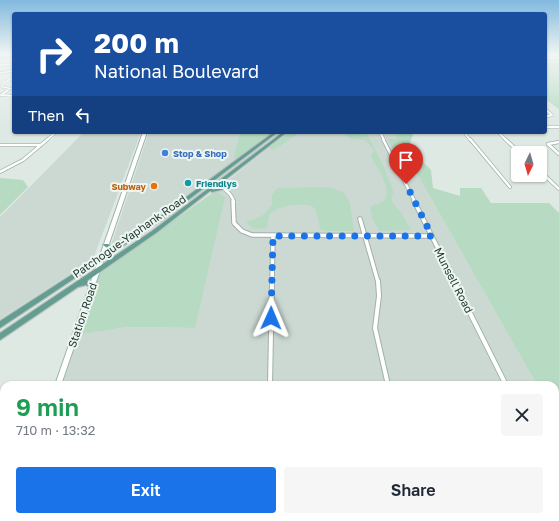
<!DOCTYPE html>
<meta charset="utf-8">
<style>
:root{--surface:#fff;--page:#f6f6f7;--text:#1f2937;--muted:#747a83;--accent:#1a73e8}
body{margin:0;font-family:"Golos Text",sans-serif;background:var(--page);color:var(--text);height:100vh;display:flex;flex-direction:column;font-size:15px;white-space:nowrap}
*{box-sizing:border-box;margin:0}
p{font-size:13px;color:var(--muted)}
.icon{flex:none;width:22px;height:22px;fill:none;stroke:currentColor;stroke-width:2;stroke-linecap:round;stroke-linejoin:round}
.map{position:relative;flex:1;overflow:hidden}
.details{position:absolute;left:0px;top:381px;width:559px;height:140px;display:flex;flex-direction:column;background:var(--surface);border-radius:12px 12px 0 0;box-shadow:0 1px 3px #0004}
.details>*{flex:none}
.top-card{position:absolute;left:12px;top:12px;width:535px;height:122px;border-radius:4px;box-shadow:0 1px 3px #0004;background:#1a4fa0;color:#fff;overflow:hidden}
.needle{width:26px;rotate:185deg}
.buttons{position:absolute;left:511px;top:146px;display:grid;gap:8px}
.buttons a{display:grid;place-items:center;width:36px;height:36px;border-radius:4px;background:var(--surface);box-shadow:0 1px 3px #0004;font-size:20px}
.pin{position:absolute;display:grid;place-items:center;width:34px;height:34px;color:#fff;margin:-41px -17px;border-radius:50% 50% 50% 0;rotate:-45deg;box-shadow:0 0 4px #0007}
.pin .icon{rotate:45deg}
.me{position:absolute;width:44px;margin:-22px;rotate:1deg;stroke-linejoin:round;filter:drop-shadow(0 0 3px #0008)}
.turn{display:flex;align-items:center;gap:14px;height:84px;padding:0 16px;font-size:18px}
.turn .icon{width:52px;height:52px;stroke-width:2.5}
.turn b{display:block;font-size:28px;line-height:34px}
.then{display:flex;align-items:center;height:38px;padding:0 16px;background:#0003;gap:8px;font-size:15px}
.round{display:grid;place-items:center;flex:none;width:42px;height:42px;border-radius:4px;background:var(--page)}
.headline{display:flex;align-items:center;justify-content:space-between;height:68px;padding:0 16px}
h1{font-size:24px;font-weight:600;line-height:30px;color:#1e9e55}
.cta{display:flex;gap:8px;margin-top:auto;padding:8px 16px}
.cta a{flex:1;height:46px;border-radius:4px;background:var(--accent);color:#fff;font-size:16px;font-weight:600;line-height:46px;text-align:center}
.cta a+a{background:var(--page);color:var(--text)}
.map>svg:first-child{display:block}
</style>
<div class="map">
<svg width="559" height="521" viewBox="0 0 559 521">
<rect width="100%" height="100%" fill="#dee9e4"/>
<!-- built -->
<path fill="#ccd9d3" d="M84 132H141L93 259 0 319V217Z
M149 132H241L236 160 113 246 111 245Z
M288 132H394L397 139H388L393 151H404L537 385H62L78 335 127 327 195 328 215 191Z
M555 417 559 424V521H15L16 517H555Z"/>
<!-- green -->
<path fill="#b7dac2" d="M545 58H559V109L545 99Z
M240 132H273L236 159 234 157Z
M290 132H305L299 133 274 150 269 148Z
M334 132H366L384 167 394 193 391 197 393 203 402 214 411 230 379 231 372 217 370 207C373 205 379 204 382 202 395 193 377 167 371 157L374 150 365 140 351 139 343 133Z
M394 132H414L409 145 418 148 422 161 431 170 433 188 460 196V188H481L491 203H549L559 213V424L555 417V385H537L404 151H393L388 139H397Z
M0 178 23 180 28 187 0 215Z
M328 187 343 192 350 203 354 231H326L320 229C319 223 318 214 314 208 309 201 277 205 271 213 268 216 268 224 267 228L254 229 246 222 263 215 272 205V195L277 188Z
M215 191 225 197 195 328 127 327 78 335 99 274Z"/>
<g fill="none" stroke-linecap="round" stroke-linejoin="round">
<!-- minor-far5 casing -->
<g stroke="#a1b0ab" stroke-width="2.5">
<path id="minor-far5" d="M0 65 14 64
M0 70 14 66
M0 73 14 71
M14 77 2 84V87L14 89
M5 92 9 89"/>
</g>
<!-- minor-far4 casing -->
<g stroke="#a1b0ab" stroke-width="3">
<path id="minor-far4" d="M7 91 1 95 14 96
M545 109 552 115 545 117
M380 132 384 140
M464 132 470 140
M498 132 506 140
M47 140 56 132"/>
</g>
<!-- minor-far3 casing -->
<g stroke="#a1b0ab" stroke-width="4">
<path id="minor-far3" d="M383 139 415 202
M470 139 510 187
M505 139 520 153
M559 142 548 144 559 154
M0 145H41
M540 171 559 189
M0 172 23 160 48 139
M211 182C220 186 231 191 234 202"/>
</g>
<!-- minor-far2 casing -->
<g stroke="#a1b0ab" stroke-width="5.5">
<path id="minor-far2" d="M233 201 234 223 242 231 252 235 432 236
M414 201 455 282
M360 219 378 282
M272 282 273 236"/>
</g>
<!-- minor-far1 casing -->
<g stroke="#a1b0ab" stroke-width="6">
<path id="minor-far1" d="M378 281 379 296 375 328 388 385
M454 281 506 385
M270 385 272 281"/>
</g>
<!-- minor casing -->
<g stroke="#a1b0ab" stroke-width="8">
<path id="minor" d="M555 482 559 490
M421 517 422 521"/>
</g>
<!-- tertiary casing -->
<g stroke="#a1b0ab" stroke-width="3.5">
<path id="tertiary" d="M545 127H559"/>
</g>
<!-- secondary casing -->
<g stroke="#9db4ad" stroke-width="2">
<path id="secondary" d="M545 57H559V59H545Z
M143 132H147L61 385H55Z
M6 517H15L14 521H5Z"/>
</g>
<!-- primary casing -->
<g stroke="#bcc3c2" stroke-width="2.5">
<path id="primary" d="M0 56H14V58H0Z
M274 132H278L159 222 0 328V321L110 250 103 245 104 244H108L111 246 118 244 155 220Z
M283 132H287L212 190 223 187 225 188V189L212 192 210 191 156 233 87 281 94 284 95 286 94 288H92L86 285 78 287 0 340V333L152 231Z"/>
</g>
<!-- minor-far5 -->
<use href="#minor-far5" stroke="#fff" stroke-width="1.5"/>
<!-- minor-far4 -->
<use href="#minor-far4" stroke="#fff" stroke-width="2"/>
<!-- minor-far3 -->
<use href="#minor-far3" stroke="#fff" stroke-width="2.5"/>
<!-- minor-far2 -->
<use href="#minor-far2" stroke="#fff" stroke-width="3.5"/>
<!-- minor-far1 -->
<use href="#minor-far1" stroke="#fff" stroke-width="4"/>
<!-- minor -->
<use href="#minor" stroke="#fff" stroke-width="5.5"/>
<!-- tertiary -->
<use href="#tertiary" stroke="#fff" stroke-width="2.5"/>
<!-- secondary -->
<use href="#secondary" fill="#fff" fill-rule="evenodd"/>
<!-- primary -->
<use href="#primary" fill="#639e91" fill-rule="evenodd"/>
</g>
<!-- sky -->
<linearGradient id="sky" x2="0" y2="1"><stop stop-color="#81b9de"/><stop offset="0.43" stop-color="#f0f5f3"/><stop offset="1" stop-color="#f0f5f3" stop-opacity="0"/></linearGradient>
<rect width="559" height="127" fill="url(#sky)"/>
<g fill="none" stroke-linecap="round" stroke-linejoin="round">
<!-- route -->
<path stroke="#1a73e8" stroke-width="7" stroke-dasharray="0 12.6" d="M271 318 273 236H432L406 184"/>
</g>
<!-- markers -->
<circle fill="#3f7fe0" stroke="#eef6f2" stroke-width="1.5" cx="165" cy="153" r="4"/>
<circle fill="#0f9aa8" stroke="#eef6f2" stroke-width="1.5" cx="188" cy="183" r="4"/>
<circle fill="#e8710a" stroke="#eef6f2" stroke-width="1.5" cx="154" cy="186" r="4"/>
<g text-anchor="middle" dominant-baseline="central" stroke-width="4" stroke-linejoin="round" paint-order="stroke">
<!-- far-shop labels -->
<g font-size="9" font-weight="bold" fill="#366cbe" stroke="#eef6f2" text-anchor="start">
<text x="173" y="153">Stop &amp; Shop</text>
</g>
<!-- far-culture labels -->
<g font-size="9" font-weight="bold" fill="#0d838f" stroke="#eef6f2" text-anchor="start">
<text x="196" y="183">Friendlys</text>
</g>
<!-- far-food labels -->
<g font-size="9" font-weight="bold" fill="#c56008" stroke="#eef6f2" text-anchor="end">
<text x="146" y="186">Subway</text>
</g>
<!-- street labels -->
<g font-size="11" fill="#203832" stroke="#eef6f2">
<text transform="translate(129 236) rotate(-35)">Patchogue-Yaphank Road</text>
<text transform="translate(454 280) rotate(63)">Munsell Road</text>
<text transform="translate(82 315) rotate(-71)">Station Road</text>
</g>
</g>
</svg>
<div class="buttons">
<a><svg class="needle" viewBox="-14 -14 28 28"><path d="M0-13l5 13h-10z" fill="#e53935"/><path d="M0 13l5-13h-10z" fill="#747a83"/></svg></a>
</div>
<div class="pin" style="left:406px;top:184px;background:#d93025"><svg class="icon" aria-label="arrive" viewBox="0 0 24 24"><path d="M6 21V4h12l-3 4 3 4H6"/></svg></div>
<svg class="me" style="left:271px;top:318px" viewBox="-20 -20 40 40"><path d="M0-17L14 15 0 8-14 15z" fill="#1a73e8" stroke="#fff" stroke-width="4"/></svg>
<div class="top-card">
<div class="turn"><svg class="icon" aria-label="right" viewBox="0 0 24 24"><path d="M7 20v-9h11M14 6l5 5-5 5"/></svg><div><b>200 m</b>National Boulevard</div></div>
<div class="then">Then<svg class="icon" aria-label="left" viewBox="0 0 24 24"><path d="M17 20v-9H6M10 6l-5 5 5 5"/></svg></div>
</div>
<section class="details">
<div class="headline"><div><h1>9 min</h1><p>710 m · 13:32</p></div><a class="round"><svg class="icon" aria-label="close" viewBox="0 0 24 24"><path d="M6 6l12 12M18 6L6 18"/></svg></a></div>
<div class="cta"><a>Exit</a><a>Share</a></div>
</section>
</div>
